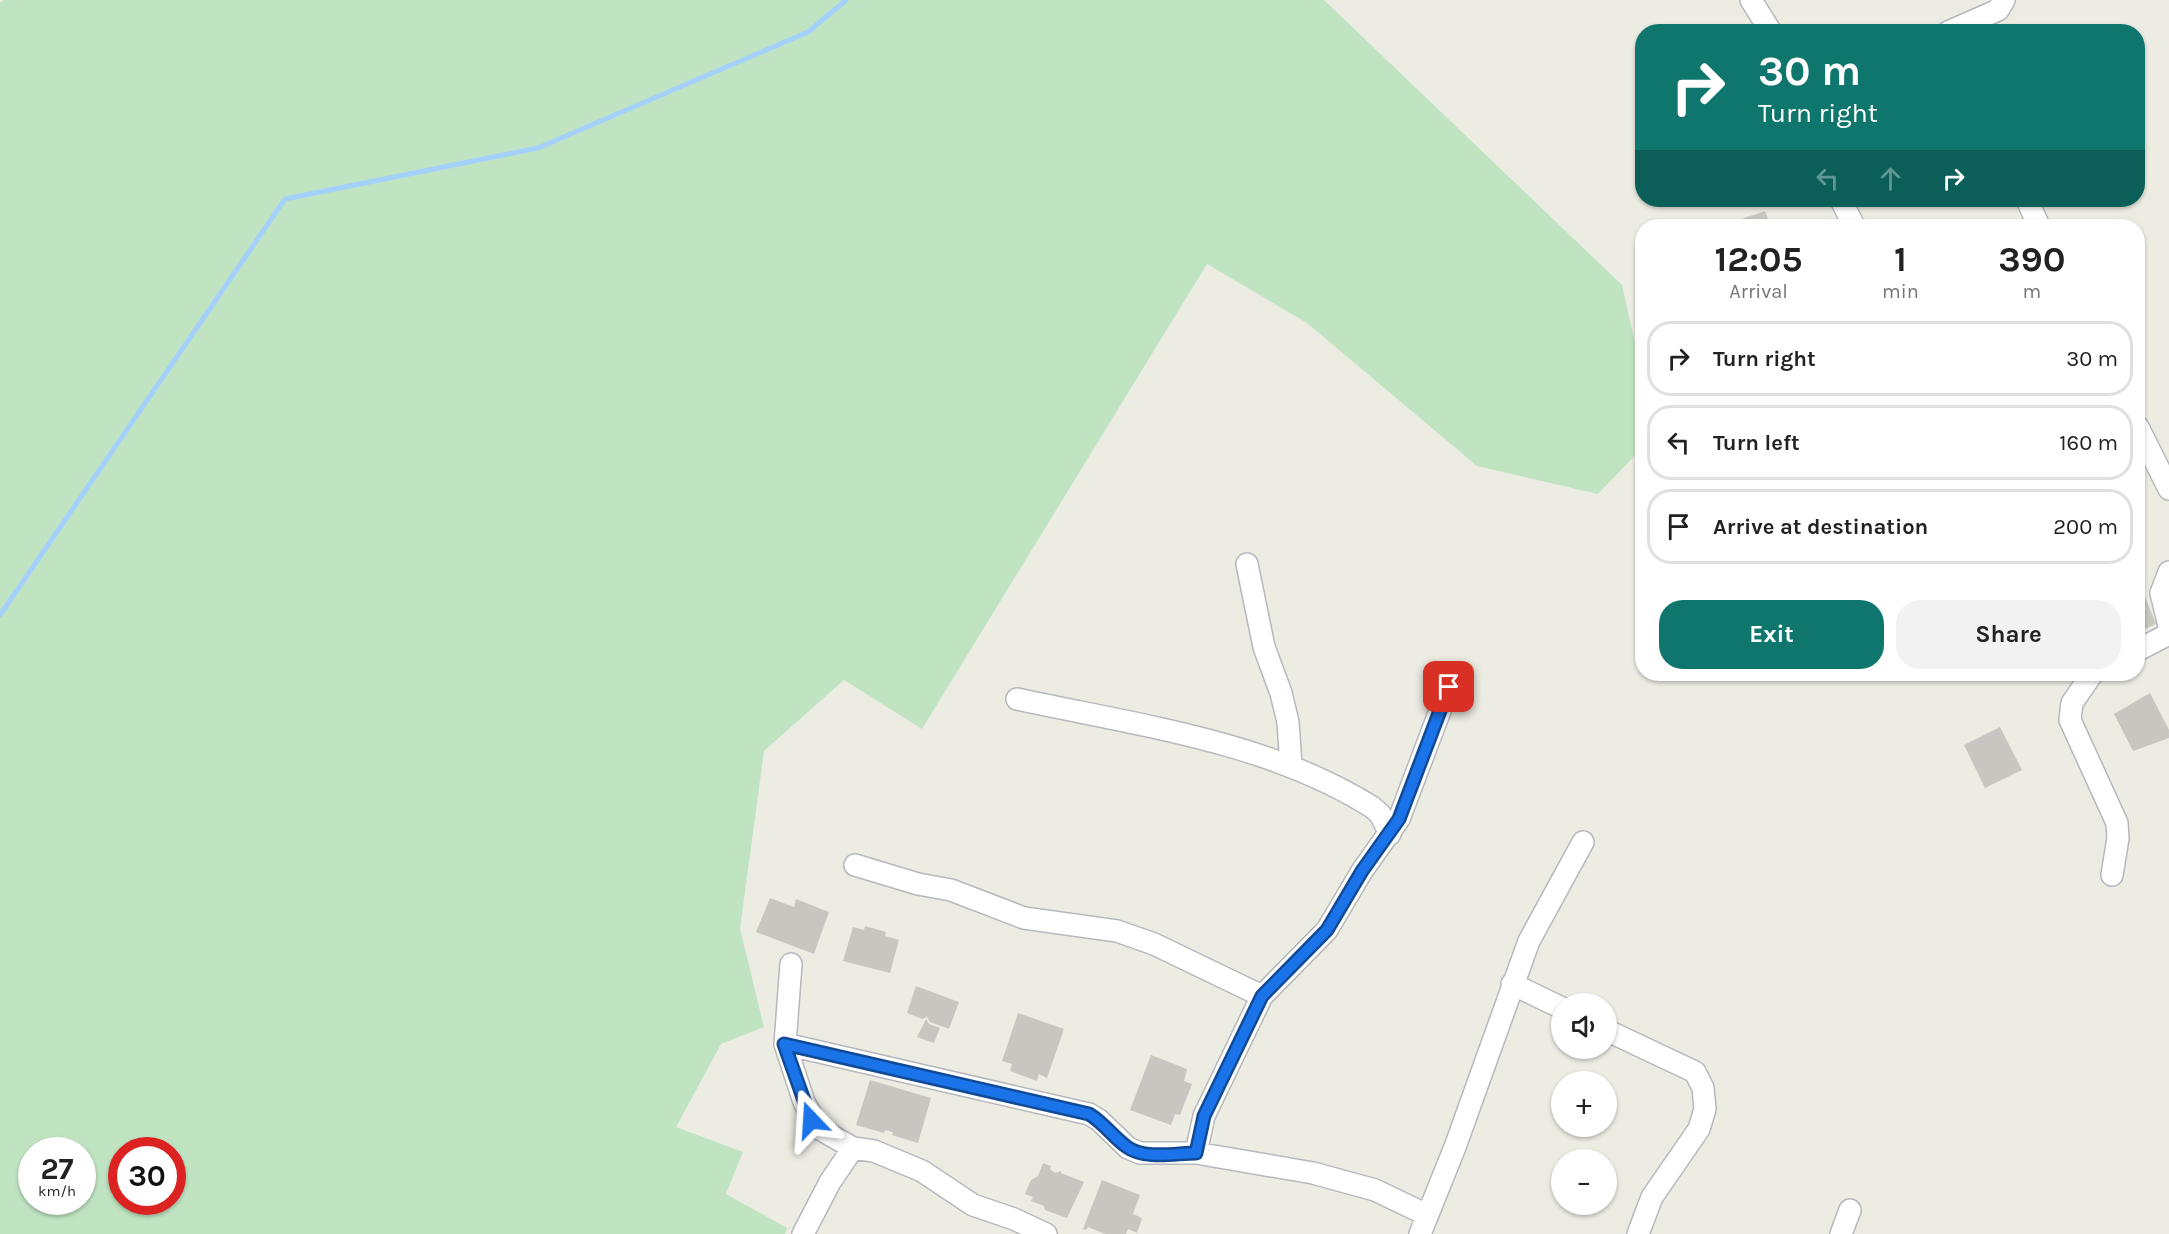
<!DOCTYPE html>
<meta charset="utf-8">
<style>
:root{--surface:#fff;--page:#f2f2f2;--text:#222;--muted:#767676;--line:#e0e0e0;--accent:#0f766e}
body{margin:0;font-family:Karla,sans-serif;background:var(--page);color:var(--text);height:100vh;display:flex;flex-direction:column;font-size:22px;white-space:nowrap}
*{box-sizing:border-box;margin:0}
p{font-size:20px;color:var(--muted)}
.icon{flex:none;width:33px;height:33px;fill:none;stroke:currentColor;stroke-width:2;stroke-linecap:round;stroke-linejoin:round}
.map{position:relative;flex:1;overflow:hidden}
.sheet{position:absolute;left:1635px;top:219px;width:510px;height:462px;display:flex;flex-direction:column;background:var(--surface);border-radius:24px;box-shadow:0 2px 4px #0004}
.sheet>*{flex:none}
.banner{position:absolute;left:1635px;top:24px;width:510px;height:183px;border-radius:24px;box-shadow:0 2px 4px #0004;background:#0f766e;color:#fff;overflow:hidden}
.tools{position:absolute;left:1551px;top:993px;display:grid;gap:12px}
.tools a{display:grid;place-items:center;width:66px;height:66px;border-radius:50%;background:var(--surface);box-shadow:0 2px 4px #0004;font-size:30px}
.speed{position:absolute;left:18px;top:1137px;display:flex;gap:12px;font-size:30px;font-weight:700;text-align:center}
.speed>*{display:grid;place-content:center;width:78px;height:78px;border-radius:50%;background:var(--surface);box-shadow:0 2px 4px #0004;line-height:1}
.speed small{font-size:15px;font-weight:400}
.speed .limit{border:9px solid #d22;background:#fff;color:#111}
.pin{position:absolute;display:grid;place-items:center;width:51px;height:51px;color:#fff;margin:-26px;border-radius:12px;box-shadow:0 3px 9px #0006}
.me{position:absolute;width:66px;margin:-33px;rotate:340deg;stroke-linejoin:round;filter:drop-shadow(0 0 4px #0008)}
.turn{display:flex;align-items:center;gap:21px;height:126px;padding:0 24px;font-size:27px}
.turn .icon{width:78px;height:78px;stroke-width:2.5}
.turn b{display:block;font-size:42px;line-height:51px}
.lanes{display:flex;align-items:center;height:57px;padding:0 24px;background:#0003;justify-content:center;gap:30px;direction:ltr}
.lanes .off{opacity:.35}
.eta{display:flex;justify-content:space-evenly;align-items:center;height:102px;text-align:center}
.eta b{font-size:36px;font-weight:700;line-height:42px}
.primary-button{display:flex;gap:12px;margin-top:auto;padding:12px 24px}
.primary-button a{flex:1;height:69px;border-radius:24px;background:var(--accent);color:#fff;font-size:24px;font-weight:700;line-height:69px;text-align:center}
.primary-button a+a{background:var(--page);color:var(--text)}
ul{padding:0;list-style:none}
li{display:flex;align-items:center;gap:18px;height:75px;margin:0 12px 9px;padding:0 12px;border:3px solid var(--line);border-radius:24px}
li div{flex:1}
li b{display:block;font-size:22px}
li em{font-style:normal}
.map>svg:first-child{display:block}
</style>
<div class="map">
<svg width="2169" height="1234" viewBox="0 0 2169 1234">
<rect width="100%" height="100%" fill="#edece3"/>
<!-- green -->
<path fill="#c0e4c2" fill-rule="evenodd" d="M4 0H1324L1622 285 1642 373V448L1598 494 1477 466 1307 323 1207 264 922 729 844 680 764 751 740 929 764 1027 721 1044 676 1127 743 1152 726 1194 787 1228 785 1234H0V3ZM32 1150H82V1202H32ZM172 1150V1202H122V1150Z"/>
<g fill="none" stroke-linecap="round" stroke-linejoin="round">
<!-- stream -->
<path stroke="#a4d1fc" stroke-width="5" d="M0 615 285 199 538 148 808 32 846 0"/>
</g>
<!-- building -->
<path fill="#c8c6c0" d="M1765 211 1771 226H1740L1738 220Z
M2141 587 2156 624 2138 632V589Z
M2150 693 2169 730V738L2133 751 2114 714Z
M2000 727 2022 770 1985 788 1964 745Z
M770 898 794 907 796 899 829 912 814 954 756 932Z
M865 926 886 932 885 936 899 940 890 973 843 961 853 927 864 930Z
M916 986 959 1002 949 1029 930 1022 927 1017 922 1019 907 1013Z
M1018 1013 1064 1029 1047 1078 1039 1074 1037 1081 1010 1071 1012 1064 1002 1061Z
M926 1019 929 1024 940 1028 934 1043 917 1037Z
M1151 1055 1187 1069 1184 1081 1192 1084 1180 1115 1175 1114 1171 1125 1130 1110Z
M870 1080 931 1098 918 1143 892 1135 893 1132 885 1130 884 1133 856 1125Z
M1043 1163 1051 1166 1050 1169 1055 1173 1061 1171V1173L1084 1182 1067 1218 1045 1210 1044 1206 1031 1201 1033 1197 1025 1194 1031 1180 1038 1176Z
M1102 1180 1140 1195 1133 1214 1142 1218 1137 1233 1128 1229 1126 1234H1105L1088 1227 1086 1230 1083 1229Z"/>
<g fill="none" stroke-linecap="round" stroke-linejoin="round">
<!-- street casing -->
<g stroke="#b6b8bd" stroke-width="24">
<path id="street" d="M1751 0 1771 32
M1948 32 1998 10 2004 0
M1841 200 1854 226
M2027 200 2039 226
M2138 427 2169 489
M1247 564 1264 647 1281 693 1288 722 1291 765
M2169 572 2161 593 2169 626
M2138 650 2169 634
M2092 674 2072 703 2070 720 2117 823 2118 838 2112 875
M1017 699C1136 725 1267 741 1372 807L1380 814 1390 834
M855 865 918 884 951 890 1024 918 1117 931 1154 944 1262 996
M791 964 785 1044 804 1102 818 1128 853 1148 874 1151 922 1171 973 1205 1014 1219 1046 1234
M1512 984 1562 1008
M1606 1030 1695 1072 1703 1088 1705 1109 1699 1129 1652 1197 1638 1234
M785 1044 1089 1114 1099 1120 1128 1148 1140 1153H1196L1313 1173 1375 1190 1427 1215
M1196 1153 1204 1116 1262 996 1327 930 1362 871 1399 819 1449 687
M803 1234 830 1182 853 1148
M1420 1234 1455 1147 1529 941 1583 842
M1841 1234 1850 1210"/>
</g>
<!-- street -->
<use href="#street" stroke="#fff" stroke-width="21"/>
</g>
<g fill="none" stroke-linecap="round" stroke-linejoin="round">
<!-- route casing -->
<g stroke="#114b97" stroke-width="15">
<path id="route" d="M811 1120 784 1044 1089 1114C1104 1123 1113 1137 1127 1147 1145 1160 1176 1153 1196 1153L1204 1116 1262 996 1327 930 1362 871 1399 819 1449 687"/>
</g>
<!-- route -->
<use href="#route" stroke="#1a73e8" stroke-width="10"/>
</g>
</svg>
<div class="tools">
<a><svg class="icon" aria-label="sound" viewBox="0 0 24 24"><path d="M4 9h4l5-4v14l-5-4H4zM17 9q2 3 0 6"/></svg></a>
<a>+</a>
<a>−</a>
</div>
<div class="speed"><div>27<small>km/h</small></div><div class="limit">30</div></div>
<div class="pin" style="left:1449px;top:687px;background:#d93025"><svg class="icon" aria-label="arrive" viewBox="0 0 24 24"><path d="M6 21V4h12l-3 4 3 4H6"/></svg></div>
<svg class="me" style="left:811px;top:1120px" viewBox="-20 -20 40 40"><path d="M0-17L14 15 0 8-14 15z" fill="#1a73e8" stroke="#fff" stroke-width="4"/></svg>
<div class="banner">
<div class="turn"><svg class="icon" aria-label="right" viewBox="0 0 24 24"><path d="M7 20v-9h11M14 6l5 5-5 5"/></svg><div><b>30 m</b>Turn right</div></div>
<div class="lanes"><svg class="icon off" aria-label="left" viewBox="0 0 24 24"><path d="M17 20v-9H6M10 6l-5 5 5 5"/></svg><svg class="icon off" aria-label="ahead" viewBox="0 0 24 24"><path d="M12 20V5M6 11l6-6 6 6"/></svg><svg class="icon" aria-label="right" viewBox="0 0 24 24"><path d="M7 20v-9h11M14 6l5 5-5 5"/></svg></div>
</div>
<section class="sheet">
<div class="eta">
<div><b>12:05</b><p>Arrival</p></div>
<div><b>1</b><p>min</p></div>
<div><b>390</b><p>m</p></div>
</div>
<ul>
<li><svg class="icon" aria-label="right" viewBox="0 0 24 24"><path d="M7 20v-9h11M14 6l5 5-5 5"/></svg><div><b>Turn right</b></div><em>30 m</em></li>
<li><svg class="icon" aria-label="left" viewBox="0 0 24 24"><path d="M17 20v-9H6M10 6l-5 5 5 5"/></svg><div><b>Turn left</b></div><em>160 m</em></li>
<li><svg class="icon" aria-label="arrive" viewBox="0 0 24 24"><path d="M6 21V4h12l-3 4 3 4H6"/></svg><div><b>Arrive at destination</b></div><em>200 m</em></li>
</ul>
<div class="primary-button"><a>Exit</a><a>Share</a></div>
</section>
</div>
